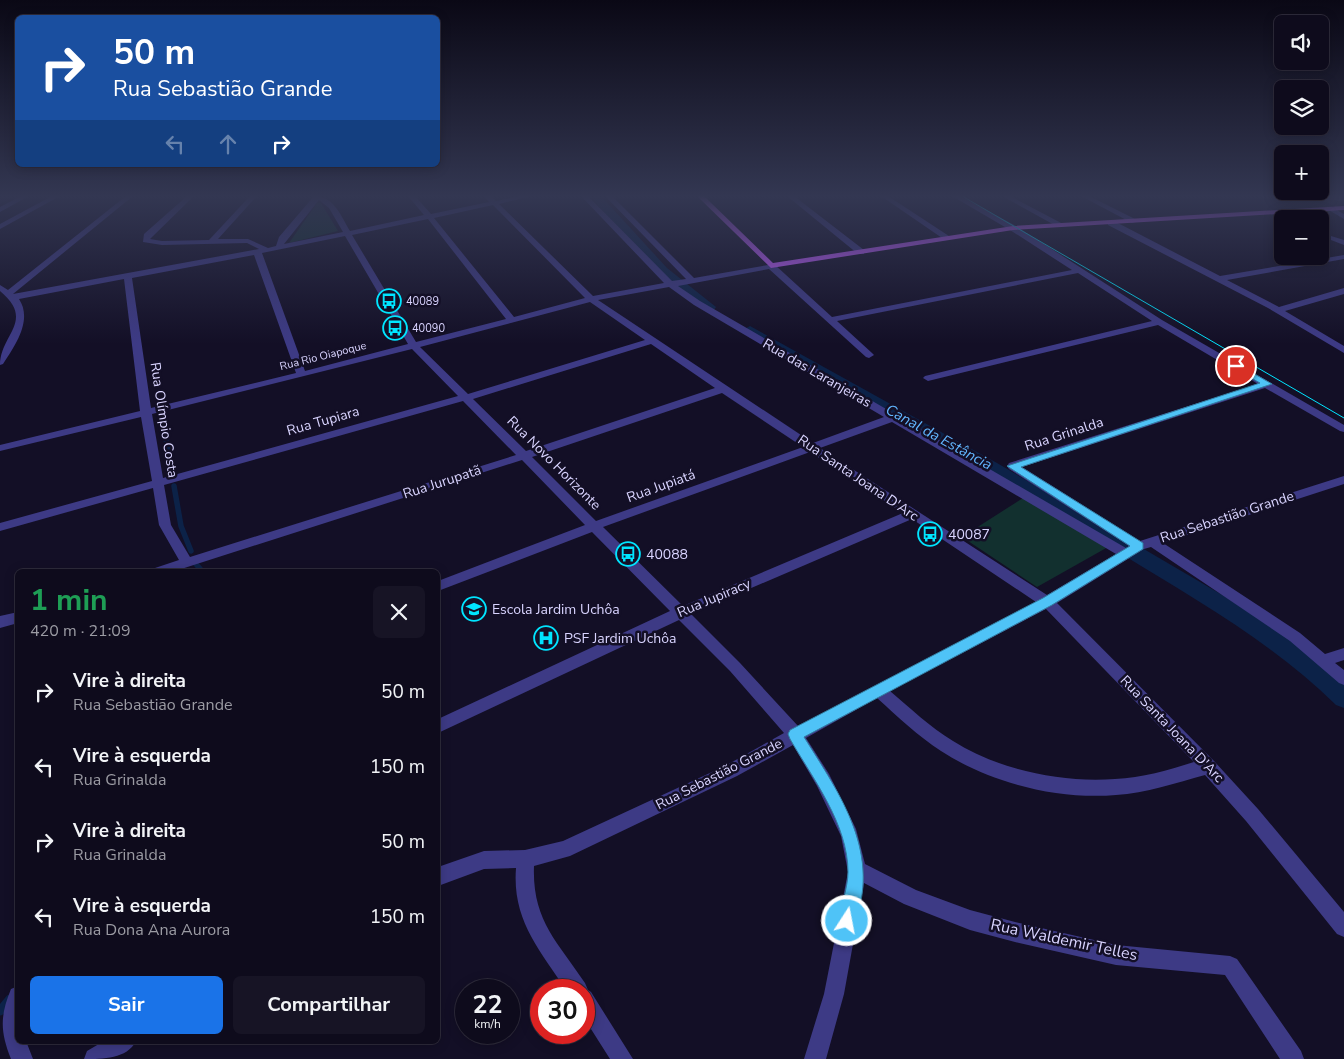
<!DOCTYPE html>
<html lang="pt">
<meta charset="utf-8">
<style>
:root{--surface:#0e0b1c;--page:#171425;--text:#f1f3f6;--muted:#9b9ba3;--line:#2e2b3b;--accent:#1a73e8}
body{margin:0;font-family:"Nunito Sans",sans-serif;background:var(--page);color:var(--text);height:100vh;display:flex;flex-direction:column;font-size:19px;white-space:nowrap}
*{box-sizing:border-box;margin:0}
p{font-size:16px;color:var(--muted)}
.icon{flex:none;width:28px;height:28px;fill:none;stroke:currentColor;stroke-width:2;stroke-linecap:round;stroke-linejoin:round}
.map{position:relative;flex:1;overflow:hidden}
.sheet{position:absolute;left:15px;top:569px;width:425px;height:475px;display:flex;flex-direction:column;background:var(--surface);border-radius:8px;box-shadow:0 2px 12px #0003,0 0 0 1px var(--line)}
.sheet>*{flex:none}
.guide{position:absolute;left:15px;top:15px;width:425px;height:152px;border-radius:8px;box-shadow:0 2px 12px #0003,0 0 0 1px var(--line);background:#1a4fa0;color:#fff;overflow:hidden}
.controls{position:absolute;left:1274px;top:15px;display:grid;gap:10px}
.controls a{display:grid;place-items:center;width:55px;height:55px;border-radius:8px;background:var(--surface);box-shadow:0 2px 12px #0003,0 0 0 1px var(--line);font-size:25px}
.speed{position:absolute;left:455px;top:979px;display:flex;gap:10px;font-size:25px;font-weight:700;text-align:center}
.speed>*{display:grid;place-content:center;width:65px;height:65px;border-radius:50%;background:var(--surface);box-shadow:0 2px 12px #0003,0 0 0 1px var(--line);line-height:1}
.speed small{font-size:12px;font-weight:400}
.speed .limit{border:8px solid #d22;background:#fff;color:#111}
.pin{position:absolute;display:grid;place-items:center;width:42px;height:42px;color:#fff;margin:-21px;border:2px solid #fff;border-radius:50%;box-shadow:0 1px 5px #0007}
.me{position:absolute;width:55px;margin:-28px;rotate:11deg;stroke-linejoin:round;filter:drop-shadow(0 0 4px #0008)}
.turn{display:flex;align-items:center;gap:18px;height:105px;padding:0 15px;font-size:22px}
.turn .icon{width:65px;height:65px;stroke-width:2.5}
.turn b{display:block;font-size:35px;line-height:42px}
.lanes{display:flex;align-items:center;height:48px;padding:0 15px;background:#0003;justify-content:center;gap:25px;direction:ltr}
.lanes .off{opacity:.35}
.round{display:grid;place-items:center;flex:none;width:52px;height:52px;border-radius:8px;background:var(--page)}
.summary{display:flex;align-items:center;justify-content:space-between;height:85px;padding:0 15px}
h1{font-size:30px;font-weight:700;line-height:38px;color:#1e9e55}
.button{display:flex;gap:10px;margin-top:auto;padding:10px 15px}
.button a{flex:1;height:58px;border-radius:8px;background:var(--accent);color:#fff;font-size:20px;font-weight:700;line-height:58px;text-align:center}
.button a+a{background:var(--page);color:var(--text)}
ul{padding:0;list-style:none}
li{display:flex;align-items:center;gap:15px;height:75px;padding:0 15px}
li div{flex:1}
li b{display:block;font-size:19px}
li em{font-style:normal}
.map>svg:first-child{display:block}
</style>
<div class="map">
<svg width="1344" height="1059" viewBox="0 0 1344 1059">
<rect width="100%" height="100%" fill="#130f26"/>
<!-- green -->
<path fill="#12302f" d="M317 203H321L338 231 289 243Z
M1023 498 1108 547 1037 587 962 537Z"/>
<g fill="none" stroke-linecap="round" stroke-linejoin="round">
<!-- stream-far2 -->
<path stroke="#0c2248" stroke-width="4.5" d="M163 422 164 429"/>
<!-- stream-far1 -->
<path stroke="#0c2248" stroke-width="5.5" d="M164 428 172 471
M174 486 181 526 191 551
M195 563 202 571"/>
<!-- stream -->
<path stroke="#0c2248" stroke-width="9" d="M0 1011 10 999"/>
<!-- canal -->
<path fill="#0c2248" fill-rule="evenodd" d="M591 196H601L667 268 716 307 714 310C688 316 607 218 591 196Z
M750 326 997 463 1224 596 1304 649 1344 683V708L1336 705C1272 642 1196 600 1120 553 997 477 871 405 745 333L743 330Z"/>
<!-- minor -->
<path fill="#3d3a85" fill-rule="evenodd" d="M21 196H29L0 212V207Z
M52 196H60L0 229V224Z
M126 196H133L13 294 259 249 247 243 162 245 143 242 144 234 187 196H194L150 239 162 241 209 240 250 196H257L218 239H248L268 248 276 246 279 237 314 196C334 196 341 216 350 231L424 215 408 196H415L431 214 489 202 484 196H491L496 201 519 196H531L499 204 593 296 664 283 581 196H588L672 281 686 279 605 196H612L694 278 774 264 832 317 1072 270 1010 230 952 196H960L1016 226 1162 320 1344 425V432L1340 431 1265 388 1022 467 1140 541 1344 476V484L1163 543 1300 633 1325 654 1344 648V660L1335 663 1344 670V685L1339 683 1290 641 1151 547 1144 549 1057 603 1214 761 1258 809 1344 912V937L1337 934 1246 821 1205 775C1176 783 1146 793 1116 795 1058 800 990 783 941 751 918 736 898 717 877 698L806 738 829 774 856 829 865 864 916 890 970 910 1015 922 1116 945 1230 956 1237 959 1301 1051 1304 1059H1280L1225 975 1116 965 1015 942 970 930 904 904 864 883 844 994 826 1059H804L824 994 848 872 841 836 817 786 793 745 737 776 570 856 534 866C532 920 557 941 585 983L588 990 591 992 633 1059H610L584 1018V990H566C539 949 512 920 516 868L484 869 438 886V867L484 851 525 850 563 841 725 766 784 733 730 671 679 620 438 733V719L670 611 592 532 438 591V581L585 525 522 460 175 571H153L155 568 179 560 159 525 153 488 0 531V523L152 481 141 417 0 451V445L140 411 124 279 19 299C33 320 15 346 3 364L0 365C0 334 36 321 0 291V285L8 290ZM319 200 329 208 343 232 284 244ZM493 205 585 298 514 317 434 218ZM428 219 506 319 416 342 352 235ZM345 236 408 344 305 371 262 253ZM254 255 296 373 151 408 132 278ZM769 269 866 357 869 358 874 355 872 353 837 321 1078 273 1152 321 925 376 923 378 928 381 1158 325 1258 384 1009 463 1007 466 1009 469 1129 546 1126 548 700 301 678 286ZM669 287 694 305 884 417 813 443 598 300ZM590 302 645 340 468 394 420 347ZM651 344 715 388 526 451 473 399ZM412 349 458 396 163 478 152 414ZM722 393 803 447 596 521 532 457ZM463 401 516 455 190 557 171 525 164 485ZM892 422 1116 554 1047 595 820 448ZM810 452 903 513 683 606 603 527ZM912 519 1036 602 798 726 740 663 691 614ZM1046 609 1194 762C1168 770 1142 778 1115 779 1061 783 999 770 953 741 930 727 910 708 890 691Z
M787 196H794L864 250V254H858Z
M881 196H888L952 238 945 240Z
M1002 196H1010L1065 225 1058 227Z
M1081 196H1089L1139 221 1132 223Z
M1327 207H1331L1344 214V219L1327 209Z
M1108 221H1114L1220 276 1344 255V259L1227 280 1279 307 1344 288V294L1285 311 1344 346V353L1268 308 1108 225Z
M1331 236 1344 240V245L1331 240Z
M18 612V623L0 628V616Z
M18 986V1041H26L33 1059H11C0 1031 0 1016 11 989Z
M104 1041H136C127 1059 103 1059 84 1059L87 1051Z"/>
<!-- major -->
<path fill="#c25bff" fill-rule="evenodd" d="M697 196H704L773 263 1013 226 1344 206V210L1013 230 771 268Z"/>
<!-- tram -->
<path stroke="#00e5ff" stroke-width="1" d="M962 196 1344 418"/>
</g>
<!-- wall -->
<path fill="#312854" d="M1294 196H1344V201L1312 198V197L1297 198Z"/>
<!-- shaded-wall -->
<path fill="#1d163a" d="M0 196H15L0 204Z"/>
<!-- sky -->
<linearGradient id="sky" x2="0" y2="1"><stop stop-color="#0a0815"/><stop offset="0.57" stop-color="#333752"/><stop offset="1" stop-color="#333752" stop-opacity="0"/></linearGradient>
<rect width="1344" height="344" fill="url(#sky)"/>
<!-- route -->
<path fill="#4fc3f7" stroke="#337fa1" d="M1233 365H1239L1272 384 1021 467 1143 543V549L1052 605 804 737C841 796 883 855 853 927L847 930 841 927 838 921C841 906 848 887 848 872 848 824 813 779 790 739L788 734 790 730 1043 598 1130 546 1007 466 1260 383 1233 368Z"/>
<!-- icons -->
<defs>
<g id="bus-ring" transform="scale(1.25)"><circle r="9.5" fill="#130f26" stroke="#00e5ff" stroke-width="1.5"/><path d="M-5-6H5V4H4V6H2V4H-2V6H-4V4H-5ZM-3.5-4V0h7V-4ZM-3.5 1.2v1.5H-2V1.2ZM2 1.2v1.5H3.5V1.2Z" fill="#00e5ff"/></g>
<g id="school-ring" transform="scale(1.25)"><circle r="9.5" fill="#130f26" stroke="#00e5ff" stroke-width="1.5"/><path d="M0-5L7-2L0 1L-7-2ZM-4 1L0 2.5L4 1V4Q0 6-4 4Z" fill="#00e5ff"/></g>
<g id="hospital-ring" transform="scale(1.25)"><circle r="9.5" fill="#130f26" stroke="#00e5ff" stroke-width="1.5"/><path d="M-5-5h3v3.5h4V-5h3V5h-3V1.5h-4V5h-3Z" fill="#00e5ff"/></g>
</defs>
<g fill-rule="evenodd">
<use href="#bus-ring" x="389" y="301"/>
<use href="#bus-ring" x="395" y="328"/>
<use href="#bus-ring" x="930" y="534"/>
<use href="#bus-ring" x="628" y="554"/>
<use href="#school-ring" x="474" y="609"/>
<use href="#hospital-ring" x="546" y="638"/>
</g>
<g text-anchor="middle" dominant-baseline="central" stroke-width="5" stroke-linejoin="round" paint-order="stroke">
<!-- far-poi labels -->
<g font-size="11" fill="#d9d4ff" stroke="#130f26" text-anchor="start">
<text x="406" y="301">40089</text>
<text x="412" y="328">40090</text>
</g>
<!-- far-street labels -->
<g font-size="11" fill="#d9d4ff" stroke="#130f26">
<text transform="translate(323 356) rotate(-14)">Rua Rio Oiapoque</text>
</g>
<!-- street labels -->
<g font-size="14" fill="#d9d4ff" stroke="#130f26">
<text transform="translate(817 373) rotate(30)">Rua das Laranjeiras</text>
<text transform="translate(164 420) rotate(81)">Rua Olímpio Costa</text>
<text transform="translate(323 421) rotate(-16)">Rua Tupiara</text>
<text transform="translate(1064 434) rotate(-18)">Rua Grinalda</text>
<text transform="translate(554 463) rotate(45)">Rua Novo Horizonte</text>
<text transform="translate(858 478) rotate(34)">Rua Santa Joana D'Arc</text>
<text transform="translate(442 482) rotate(-18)">Rua Jurupatã</text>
<text transform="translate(661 486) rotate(-20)">Rua Jupiatá</text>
<text transform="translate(1227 517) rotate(-18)">Rua Sebastião Grande</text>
<text transform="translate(714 598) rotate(-23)">Rua Jupiracy</text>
<text transform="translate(1172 729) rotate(46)">Rua Santa Joana D'Arc</text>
<text transform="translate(719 774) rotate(-27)">Rua Sebastião Grande</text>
</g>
<!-- poi labels -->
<g font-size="14" fill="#d9d4ff" stroke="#130f26" text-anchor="start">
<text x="948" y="534">40087</text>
<text x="646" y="554">40088</text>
<text x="492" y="609">Escola Jardim Uchôa</text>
<text x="564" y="638">PSF Jardim Uchôa</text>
</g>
<!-- water labels -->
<g font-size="15" font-style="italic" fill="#62b6ff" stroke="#130f26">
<text transform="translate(939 437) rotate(29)">Canal da Estância</text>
</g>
<!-- near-street labels -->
<g font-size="16" fill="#d9d4ff" stroke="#130f26">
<text transform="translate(1064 940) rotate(12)">Rua Waldemir Telles</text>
</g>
</g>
</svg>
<div class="controls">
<a><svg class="icon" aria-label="sound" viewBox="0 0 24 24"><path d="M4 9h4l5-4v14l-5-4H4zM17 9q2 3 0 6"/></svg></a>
<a><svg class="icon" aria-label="layers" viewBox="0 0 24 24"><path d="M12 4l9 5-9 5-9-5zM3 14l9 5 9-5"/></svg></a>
<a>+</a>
<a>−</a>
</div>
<div class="speed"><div>22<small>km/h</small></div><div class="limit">30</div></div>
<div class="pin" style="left:1236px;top:366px;background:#d93025"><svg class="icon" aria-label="arrive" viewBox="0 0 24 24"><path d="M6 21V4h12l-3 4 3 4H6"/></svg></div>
<svg class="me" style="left:847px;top:921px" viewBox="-20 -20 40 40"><circle r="17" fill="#4fc3f7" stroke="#fff" stroke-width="3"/><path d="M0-11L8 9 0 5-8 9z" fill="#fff"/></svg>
<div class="guide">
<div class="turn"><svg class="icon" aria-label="right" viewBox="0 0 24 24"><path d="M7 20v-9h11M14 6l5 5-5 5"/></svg><div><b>50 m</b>Rua Sebastião Grande</div></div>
<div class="lanes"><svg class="icon off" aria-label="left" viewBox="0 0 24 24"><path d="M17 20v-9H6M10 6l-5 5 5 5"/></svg><svg class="icon off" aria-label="ahead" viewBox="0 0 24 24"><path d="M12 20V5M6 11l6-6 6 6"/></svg><svg class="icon" aria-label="right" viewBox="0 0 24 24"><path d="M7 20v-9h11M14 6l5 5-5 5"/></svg></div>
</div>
<section class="sheet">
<div class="summary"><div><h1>1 min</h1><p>420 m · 21:09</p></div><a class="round"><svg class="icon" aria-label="close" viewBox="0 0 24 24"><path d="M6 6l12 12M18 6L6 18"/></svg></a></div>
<ul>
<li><svg class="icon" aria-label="right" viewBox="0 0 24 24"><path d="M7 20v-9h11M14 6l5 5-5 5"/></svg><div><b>Vire à direita</b><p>Rua Sebastião Grande</p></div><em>50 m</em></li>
<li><svg class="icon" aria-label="left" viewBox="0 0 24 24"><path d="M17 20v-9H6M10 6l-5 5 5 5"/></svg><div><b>Vire à esquerda</b><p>Rua Grinalda</p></div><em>150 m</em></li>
<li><svg class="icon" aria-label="right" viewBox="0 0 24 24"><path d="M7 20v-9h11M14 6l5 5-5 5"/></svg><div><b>Vire à direita</b><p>Rua Grinalda</p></div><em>50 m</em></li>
<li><svg class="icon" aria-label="left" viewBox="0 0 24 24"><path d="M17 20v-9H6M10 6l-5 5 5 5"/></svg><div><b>Vire à esquerda</b><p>Rua Dona Ana Aurora</p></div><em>150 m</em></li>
</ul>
<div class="button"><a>Sair</a><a>Compartilhar</a></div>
</section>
</div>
